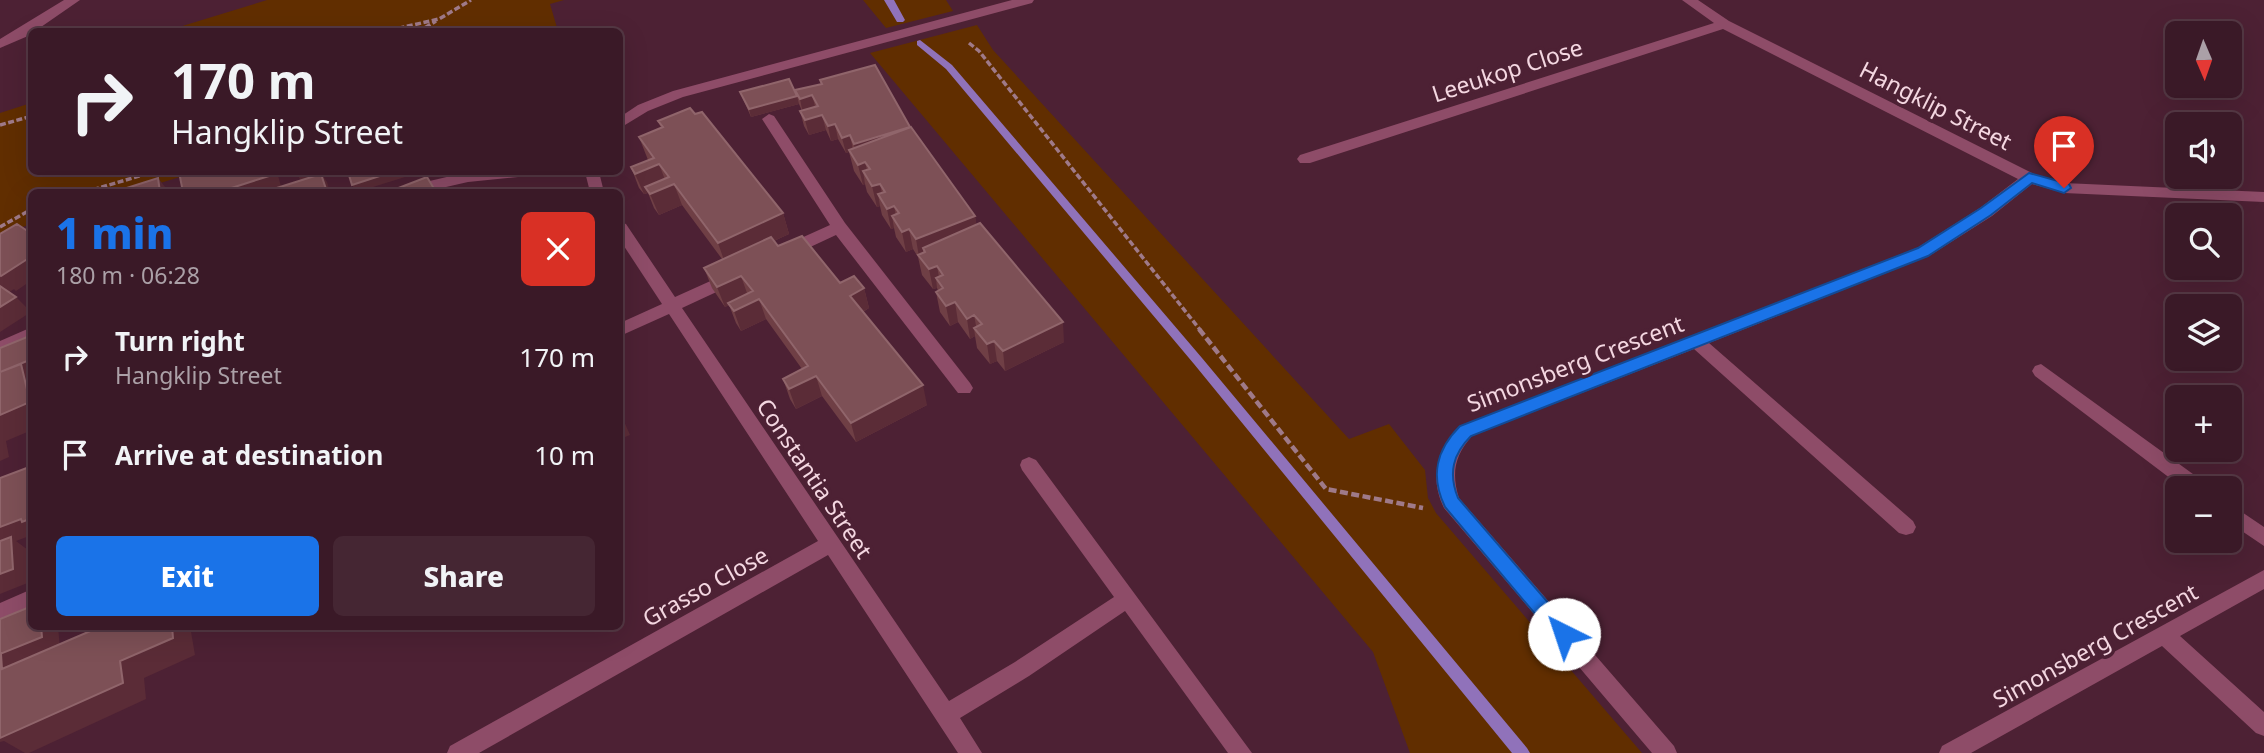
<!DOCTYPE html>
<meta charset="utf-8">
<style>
:root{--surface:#3a1927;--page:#452633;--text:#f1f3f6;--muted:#aba0a7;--line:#543844;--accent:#1a73e8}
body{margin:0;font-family:"Noto Sans",sans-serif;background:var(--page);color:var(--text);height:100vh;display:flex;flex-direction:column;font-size:26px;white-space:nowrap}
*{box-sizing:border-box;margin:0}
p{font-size:23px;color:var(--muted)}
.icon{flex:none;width:38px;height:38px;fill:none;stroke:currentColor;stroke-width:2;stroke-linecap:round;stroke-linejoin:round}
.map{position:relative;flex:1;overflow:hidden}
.details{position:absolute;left:28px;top:189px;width:595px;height:441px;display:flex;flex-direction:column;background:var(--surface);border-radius:10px;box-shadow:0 7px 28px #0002,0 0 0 2px var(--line)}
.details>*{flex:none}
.top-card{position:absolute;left:28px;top:28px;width:595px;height:147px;border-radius:10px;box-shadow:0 7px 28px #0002,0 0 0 2px var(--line);background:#3a1927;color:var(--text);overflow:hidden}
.needle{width:46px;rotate:178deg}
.tools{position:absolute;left:2165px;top:21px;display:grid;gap:14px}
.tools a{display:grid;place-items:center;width:77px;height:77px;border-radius:10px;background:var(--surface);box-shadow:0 7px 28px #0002,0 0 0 2px var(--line);font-size:35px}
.pin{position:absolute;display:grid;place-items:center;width:60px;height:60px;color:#fff;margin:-72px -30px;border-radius:50% 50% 50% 0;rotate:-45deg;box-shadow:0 0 7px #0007}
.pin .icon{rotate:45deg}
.me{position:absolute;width:77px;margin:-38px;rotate:319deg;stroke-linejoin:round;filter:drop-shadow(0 0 5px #0008)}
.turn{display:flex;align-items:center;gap:24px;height:147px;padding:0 28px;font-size:32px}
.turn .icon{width:91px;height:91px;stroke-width:2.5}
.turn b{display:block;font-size:49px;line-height:60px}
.round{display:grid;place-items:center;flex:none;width:74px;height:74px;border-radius:10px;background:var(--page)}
.overview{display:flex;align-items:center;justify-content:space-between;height:119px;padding:0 28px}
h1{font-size:42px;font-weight:800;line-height:52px;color:var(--accent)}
.primary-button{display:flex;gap:14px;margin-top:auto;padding:14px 28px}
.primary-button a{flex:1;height:80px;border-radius:10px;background:var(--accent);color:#fff;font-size:28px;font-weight:800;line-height:80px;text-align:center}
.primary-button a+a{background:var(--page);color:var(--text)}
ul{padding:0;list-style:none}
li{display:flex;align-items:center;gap:21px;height:98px;padding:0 28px}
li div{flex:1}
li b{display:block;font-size:26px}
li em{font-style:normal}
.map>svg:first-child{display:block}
</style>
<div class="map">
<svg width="2264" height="753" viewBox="0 0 2264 753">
<rect width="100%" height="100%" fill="#4d2134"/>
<!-- green -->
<path fill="#612e00" d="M267 0H564L550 4 558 31H166Z
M863 0H946L953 11 886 28Z
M977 25 993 50 1349 439 1389 424 1425 470 1428 498 1436 513 1642 753H1410L1373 652 870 53Z
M31 103 32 172H196L131 192H32L31 224 0 235V113Z"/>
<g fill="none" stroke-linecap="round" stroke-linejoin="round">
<!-- stream -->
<path fill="#9072ba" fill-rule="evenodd" d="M884 0H894L905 20 903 22H897Z
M920 40 952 65 1202 358 1527 748 1530 753H1512L1194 364 946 69 917 45V41Z"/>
<!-- path-far1 -->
<path stroke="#9f7a89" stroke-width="3.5" stroke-dasharray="6 2.5" stroke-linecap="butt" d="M382 32 439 19 471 0
M418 32 436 21
M969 43 979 51 1201 331
M0 125 32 116
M85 192 153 172
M0 227 32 209"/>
<!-- path -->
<path stroke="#9f7a89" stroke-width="4.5" stroke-dasharray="8 3.5" stroke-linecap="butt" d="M1199 329 1326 489 1423 508"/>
<!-- minor -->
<path fill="#8e4c68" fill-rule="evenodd" d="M64 0H80L28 36 0 48V39Z
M1012 0H1034L1032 3 683 97 648 111 620 128V117L638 105 673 91Z
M1682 0H1698L1729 21 2034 174 2064 183 2264 192V202L2064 193 2032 184 1992 216 1929 256 1709 343 1913 521 1916 527 1913 533 1906 535 1899 533 1694 349 1472 436C1455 455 1451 473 1459 498L1674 746 1677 753H1652L1444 508C1429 477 1437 450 1460 426L1917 248 1980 208 2018 179 1723 29 1310 163H1300L1297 159 1300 155 1714 23Z
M769 114 774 116 845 223 970 383 973 388 970 393H958L836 235 791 256H779L777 252 779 248 830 225 762 119Z
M468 172H526L518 177 468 182 424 192H396L404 187Z
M585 172H599L604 192H590Z
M620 222 626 224 675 297 726 274H738L740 278 738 282 682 308 949 701 1015 662 1114 597 1022 470 1020 465 1022 460 1029 457 1036 460 1252 753H1228L1125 611 1029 676 960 718 982 753H958L828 555 479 753H447L450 746 818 541 669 314 620 336V323L662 304 620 240Z
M32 327V341L0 355V341Z
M2041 364 2204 482 2206 488H2183L2035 376 2032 371 2035 366Z
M2230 504 2264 527V546L2230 523Z
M2264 570V589L2180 636 2264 712V736L2256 733 2162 646 1971 753H1939L1942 746Z
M32 589V608L0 622V603Z"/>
</g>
<!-- wall -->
<path fill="#6f3f45" d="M820 80 911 127 975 216 976 225 1064 342 1005 371 997 361 990 364 977 348 975 336 970 339 958 322 950 326 940 312 936 292 938 291 937 288 933 289 922 275 918 257 913 249 906 252 896 237 894 228 891 229 882 215 880 206 877 207 867 192 865 184 863 185 854 171 849 152 846 153 838 139 831 141 826 130 809 135 804 126 800 111H802L799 104 751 117 740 92 796 93 821 85Z
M658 121 783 213 789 234 774 241 778 246 840 283 864 288 869 308 863 312 927 405 856 442 822 396 796 409 790 399 783 379 802 369 766 319 741 331 736 323 729 305 725 307 712 288 704 268 722 259 682 205 659 215 654 208 648 193 644 194 639 188 631 167 648 160 639 137 661 128Z"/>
<!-- shaded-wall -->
<path fill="#5b2c37" d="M812 95 816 110 803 114 800 99Z
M797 96 799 104 751 117 749 109Z
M822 115 826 130 809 135 805 120Z
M835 124 838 139 831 141 828 126Z
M910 127 857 159 854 144Z
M850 135 853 150 846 153 842 138Z
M865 162 870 183 863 171 865 184 863 185 858 165Z
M659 164 667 185 645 187 648 193 644 194 635 174Z
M271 172H277L282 190 276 192H219Z
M295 172H345L337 175 335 172 323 176 327 182 330 192H327L303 183Z
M392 172H421L357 192 352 185Z
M158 178 169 192H160Z
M674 184 682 205 659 215 650 194Z
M880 184 884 204 878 194 880 206 877 207 872 186Z
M894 206 898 226 892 216 894 228 891 229 887 209Z
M783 213 789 234 725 263 718 243Z
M975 216 978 236 923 248 924 257H919L916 239Z
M909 229 913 249 906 252 902 232Z
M32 256V280L16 291 1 276Z
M937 266 940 283 936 278 937 288 933 289 929 269Z
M0 275 14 289 0 298Z
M741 276 748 296 725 307 717 287Z
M864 288 869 308 855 316 850 296Z
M16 297 31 312 0 332V307Z
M759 299 766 319 741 331 734 311Z
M955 302 958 322 950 326 946 306Z
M974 315 977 331 974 328 975 336 970 339 967 319Z
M1063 322 1064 342 1005 371 1003 351Z
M994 341 997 361 990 364 987 344Z
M32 359V430L6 441 9 457 0 461V372Z
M816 376 822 396 796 409 789 389Z
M923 385 927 405 856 442 851 423Z
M620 412 630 435 620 439Z
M32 518V535L16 541 28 550 30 582 0 594V527L21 519Z
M41 626H58L60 649 0 674V654Z
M172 626H190L195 655 144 678 146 699 29 753H25L4 741 0 742V716L120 661Z"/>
<!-- building -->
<path fill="#7d5056" stroke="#90656b" stroke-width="2" d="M875 65 910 127 854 144 850 135 842 138 835 124 828 126 822 115 805 120 800 111 818 106 812 95 800 99 795 90 822 84 820 80Z
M789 79 797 96 749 109 740 92Z
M690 108 695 114 702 112 783 213 718 243 674 184 650 194 645 187 669 177 659 164 635 174 631 167 654 158 639 137 663 127 658 121Z
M911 127 975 216 916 239 909 229 902 232 892 216 899 213 894 206 887 209 878 194 885 192 880 184 872 186 863 171 870 169 865 162 858 165 849 150Z
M179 172H271L272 175 219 192H183Z
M348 172H392L352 185Z
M321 174 327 192H264Z
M427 177 436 192H388Z
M158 178 160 192H114Z
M980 223 1063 322 1003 351 994 341 987 344 974 328 982 324 974 315 967 319 955 302 946 306 936 292 943 288 936 278 943 275 937 266 929 269 918 255 925 252 923 248Z
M17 224 32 234V256L1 276 0 275V234Z
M802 236 840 283 854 276 864 288 850 296 923 385 851 423 816 376 789 389 783 379 808 366 759 299 734 311 728 303 753 291 741 276 717 287 704 268 771 237 778 246Z
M0 286 16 297 0 307Z
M32 335V359L0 372V348Z
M21 364 30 402 0 415V372Z
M32 466V518L22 522 21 519 0 527V478Z
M11 537 13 569 0 574V541Z
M32 606V626H41L42 637 0 654V619Z
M102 626H172L173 638 120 661 123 683 0 738V655L1 654 2 669Z"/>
<!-- route -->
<path fill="#1a73e8" stroke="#114b97" stroke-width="2" d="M2029 173 2069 184 2071 188 2064 193 2032 183 1991 215 1928 256 1471 436C1453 454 1448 473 1458 498L1570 628 1573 634 1570 640 1564 643 1557 640 1445 507C1430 476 1436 450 1460 426L1918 248 1981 208Z"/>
<g text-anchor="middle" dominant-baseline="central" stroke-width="7" stroke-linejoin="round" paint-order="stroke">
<!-- street labels -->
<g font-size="23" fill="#f4d7e1" stroke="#4d2134">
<text transform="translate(1507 70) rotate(-18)">Leeukop Close</text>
<text transform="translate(1936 105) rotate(27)">Hangklip Street</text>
<text transform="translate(1575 363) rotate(-21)">Simonsberg Crescent</text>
<text transform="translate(815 478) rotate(56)">Constantia Street</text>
<text transform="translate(705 586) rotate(-29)">Grasso Close</text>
<text transform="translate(2095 645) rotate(-29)">Simonsberg Crescent</text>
</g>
</g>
</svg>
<div class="tools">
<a><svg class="needle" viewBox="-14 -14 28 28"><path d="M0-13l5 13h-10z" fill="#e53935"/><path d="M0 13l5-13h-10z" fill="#aba0a7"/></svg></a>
<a><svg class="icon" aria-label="sound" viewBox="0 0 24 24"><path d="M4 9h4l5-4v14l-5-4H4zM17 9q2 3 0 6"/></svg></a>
<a><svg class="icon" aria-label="search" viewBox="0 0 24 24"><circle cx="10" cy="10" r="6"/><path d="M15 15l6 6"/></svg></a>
<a><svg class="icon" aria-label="layers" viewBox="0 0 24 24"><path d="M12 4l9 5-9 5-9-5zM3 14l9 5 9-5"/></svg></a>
<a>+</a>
<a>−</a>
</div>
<div class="pin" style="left:2064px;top:188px;background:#d93025"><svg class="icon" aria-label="arrive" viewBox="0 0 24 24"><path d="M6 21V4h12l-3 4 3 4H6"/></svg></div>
<svg class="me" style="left:1564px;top:634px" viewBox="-20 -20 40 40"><circle r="19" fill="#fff"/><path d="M0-13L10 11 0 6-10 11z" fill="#1a73e8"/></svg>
<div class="top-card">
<div class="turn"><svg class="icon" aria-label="right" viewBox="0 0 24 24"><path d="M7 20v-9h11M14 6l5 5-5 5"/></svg><div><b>170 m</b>Hangklip Street</div></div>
</div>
<section class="details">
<div class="overview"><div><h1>1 min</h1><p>180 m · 06:28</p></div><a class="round" style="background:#d93025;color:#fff"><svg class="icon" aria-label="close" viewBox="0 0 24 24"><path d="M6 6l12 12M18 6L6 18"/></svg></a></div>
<ul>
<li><svg class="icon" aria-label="right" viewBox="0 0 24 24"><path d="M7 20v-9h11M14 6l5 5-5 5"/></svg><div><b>Turn right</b><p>Hangklip Street</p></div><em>170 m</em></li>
<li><svg class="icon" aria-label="arrive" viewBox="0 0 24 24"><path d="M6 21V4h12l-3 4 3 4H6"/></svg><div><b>Arrive at destination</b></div><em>10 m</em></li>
</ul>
<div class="primary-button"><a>Exit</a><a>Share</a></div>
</section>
</div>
